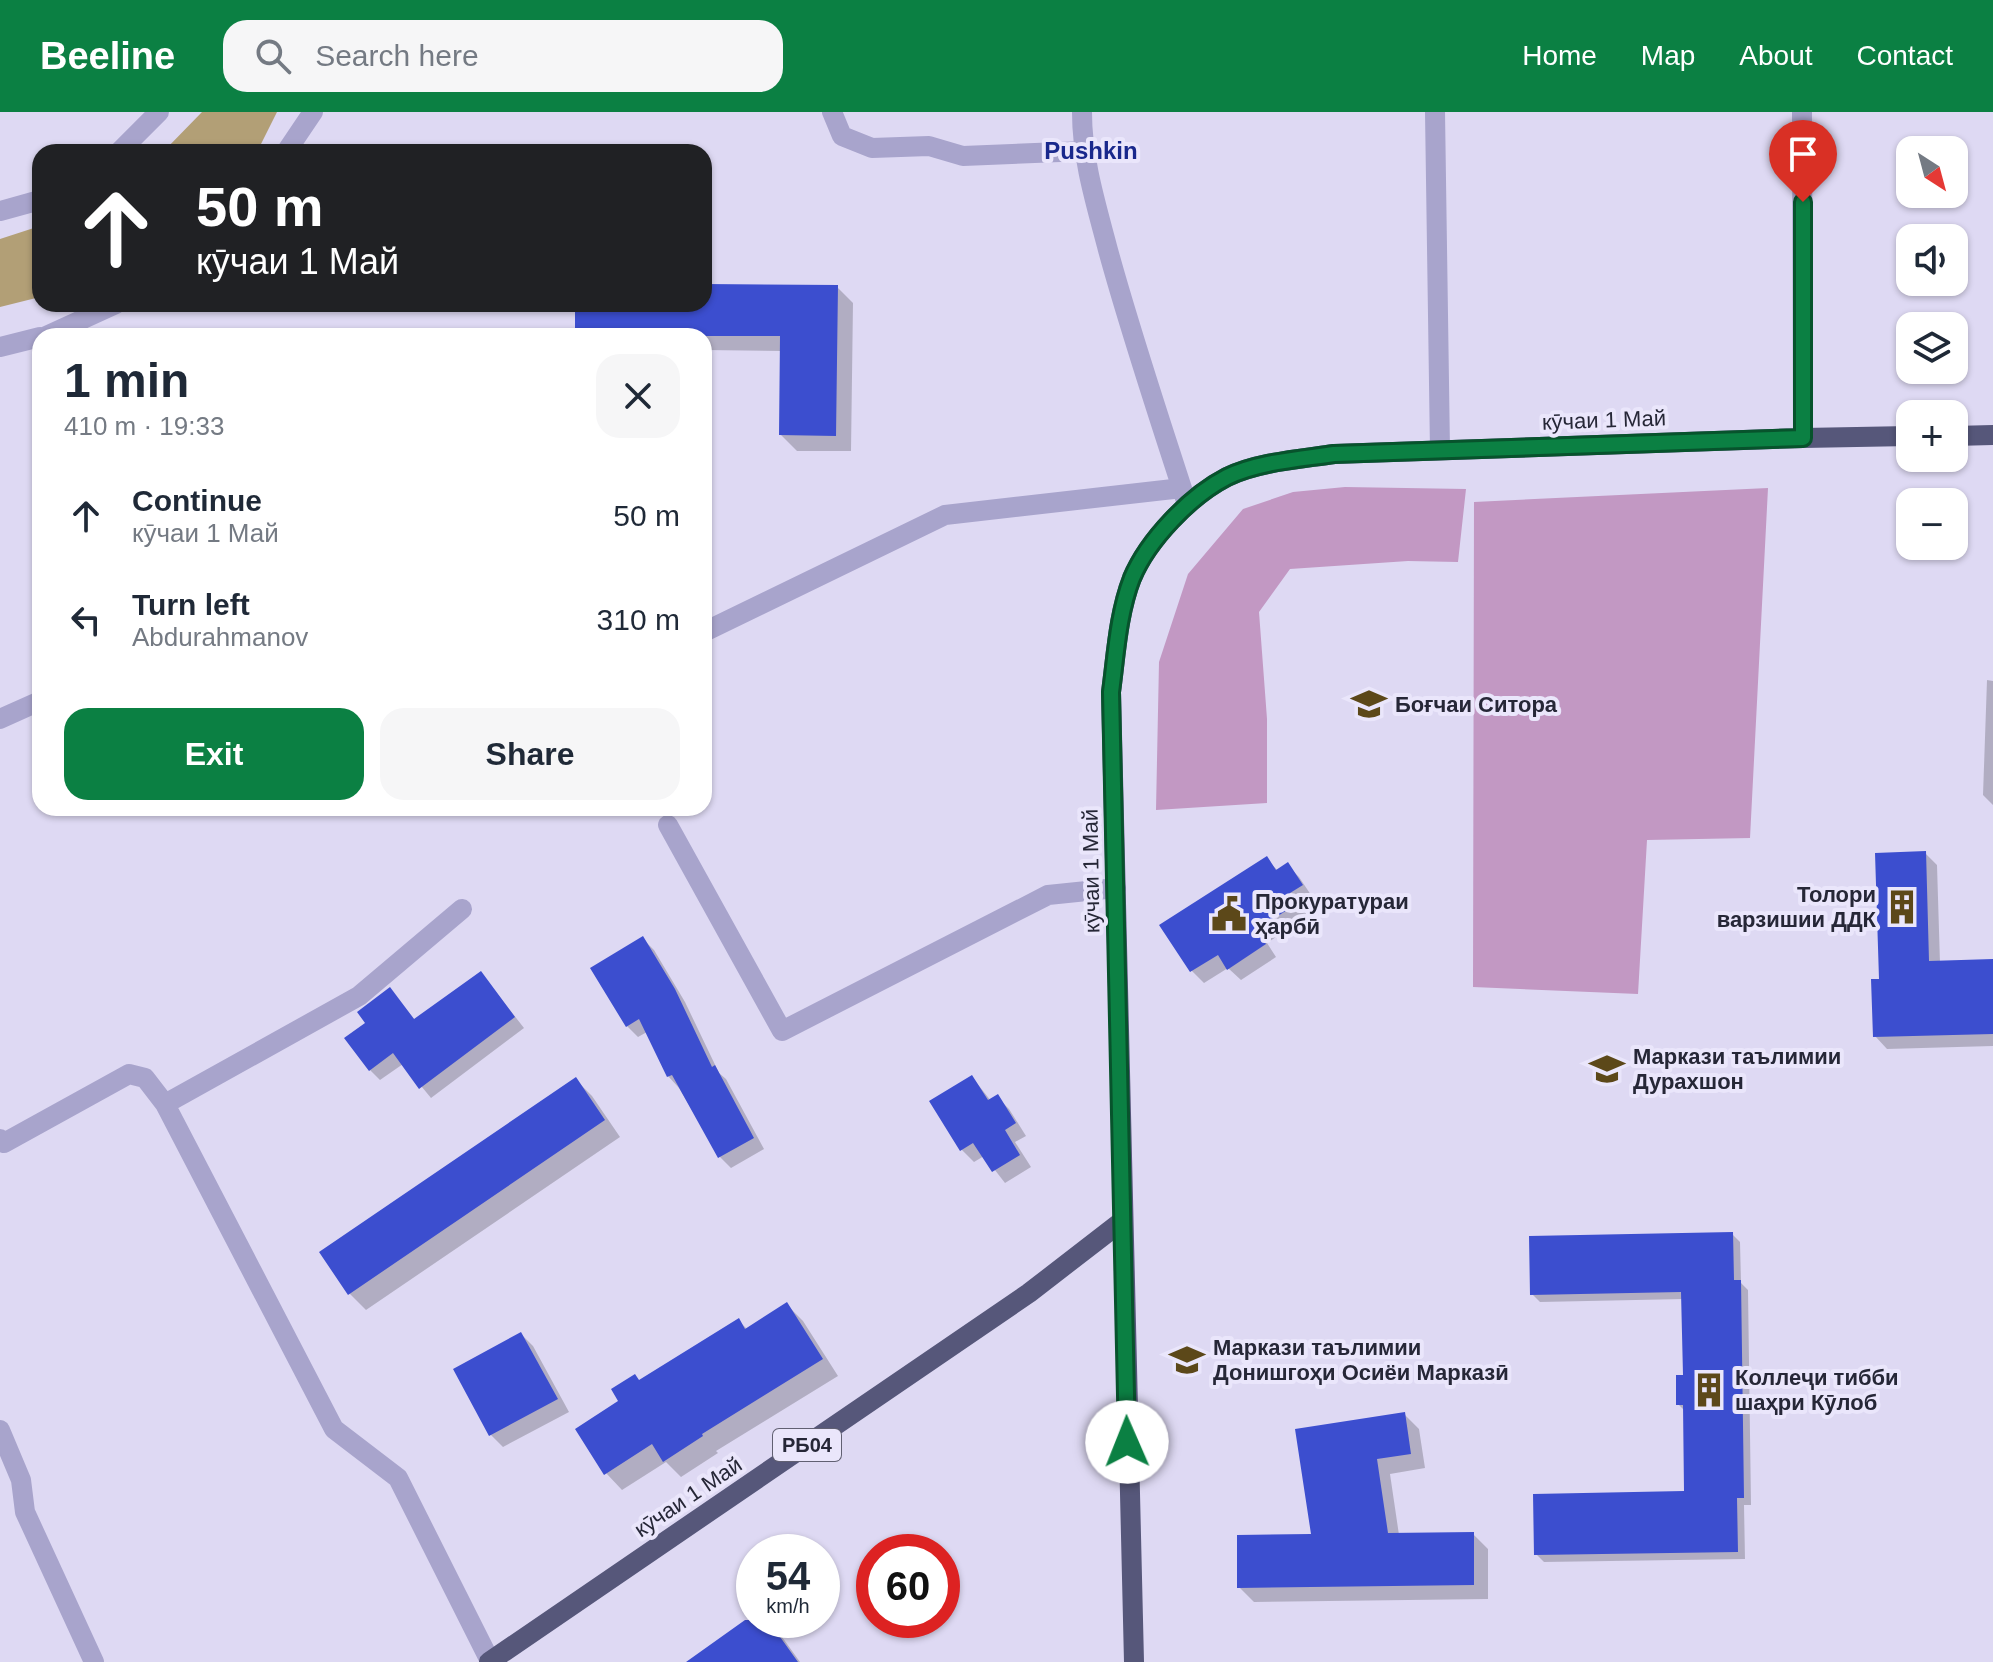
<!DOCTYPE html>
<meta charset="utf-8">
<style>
:root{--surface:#fff;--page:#f6f6f7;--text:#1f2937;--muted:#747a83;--accent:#0b8043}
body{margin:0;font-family:Helvetica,sans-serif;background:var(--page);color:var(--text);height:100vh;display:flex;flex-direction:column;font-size:30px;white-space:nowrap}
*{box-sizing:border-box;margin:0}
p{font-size:26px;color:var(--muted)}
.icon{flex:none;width:44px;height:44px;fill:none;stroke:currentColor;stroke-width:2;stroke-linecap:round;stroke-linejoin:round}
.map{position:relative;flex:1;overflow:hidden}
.details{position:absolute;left:32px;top:216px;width:680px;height:488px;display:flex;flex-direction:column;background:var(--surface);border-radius:24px;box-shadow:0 2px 6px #0004}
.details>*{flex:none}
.banner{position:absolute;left:32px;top:32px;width:680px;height:168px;border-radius:24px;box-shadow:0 2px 6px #0004;background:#202124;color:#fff;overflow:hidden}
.needle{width:52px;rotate:144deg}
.fabs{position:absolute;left:1896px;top:24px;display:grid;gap:16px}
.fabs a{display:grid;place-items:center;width:72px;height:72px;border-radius:16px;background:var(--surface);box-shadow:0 2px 6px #0004;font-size:40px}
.speed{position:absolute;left:736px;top:1422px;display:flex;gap:16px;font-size:40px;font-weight:700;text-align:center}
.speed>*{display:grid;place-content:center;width:104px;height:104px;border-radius:50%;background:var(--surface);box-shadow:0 2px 6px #0004;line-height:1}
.speed small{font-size:20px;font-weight:400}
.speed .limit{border:12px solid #d22;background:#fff;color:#111}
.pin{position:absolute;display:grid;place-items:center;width:68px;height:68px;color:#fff;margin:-82px -34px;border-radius:50% 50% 50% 0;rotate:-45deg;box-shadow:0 0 8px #0007}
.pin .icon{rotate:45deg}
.me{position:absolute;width:88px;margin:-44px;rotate:359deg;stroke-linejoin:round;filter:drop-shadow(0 0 6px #0008)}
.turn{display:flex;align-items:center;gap:28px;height:168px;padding:0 32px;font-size:36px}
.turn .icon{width:104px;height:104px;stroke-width:2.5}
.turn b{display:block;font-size:56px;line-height:68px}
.round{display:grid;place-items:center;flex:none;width:84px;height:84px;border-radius:24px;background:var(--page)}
.headline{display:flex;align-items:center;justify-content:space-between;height:136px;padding:0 32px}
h1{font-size:48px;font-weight:700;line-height:60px}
.primary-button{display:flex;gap:16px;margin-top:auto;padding:16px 32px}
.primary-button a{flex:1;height:92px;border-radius:24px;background:var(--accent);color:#fff;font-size:32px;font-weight:700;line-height:92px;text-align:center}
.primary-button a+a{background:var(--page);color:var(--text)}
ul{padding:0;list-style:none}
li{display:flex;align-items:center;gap:24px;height:104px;padding:0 32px}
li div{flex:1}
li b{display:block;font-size:30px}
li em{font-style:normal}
header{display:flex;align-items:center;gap:48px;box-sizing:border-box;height:112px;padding:0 40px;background:var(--accent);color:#fff}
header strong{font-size:38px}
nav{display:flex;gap:44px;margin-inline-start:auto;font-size:28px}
.search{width:560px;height:72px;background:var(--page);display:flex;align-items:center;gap:20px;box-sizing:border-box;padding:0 28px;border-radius:24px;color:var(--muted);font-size:30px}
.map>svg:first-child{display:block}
</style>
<header>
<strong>Beeline</strong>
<div class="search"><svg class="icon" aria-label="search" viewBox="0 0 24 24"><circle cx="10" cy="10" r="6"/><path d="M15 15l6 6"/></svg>Search here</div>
<nav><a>Home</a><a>Map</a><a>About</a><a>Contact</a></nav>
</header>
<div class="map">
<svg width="1993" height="1550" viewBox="0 0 1993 1550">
<rect width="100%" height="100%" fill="#ded9f3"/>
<!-- green -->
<path fill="#c298c3" d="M1345 375 1466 377 1458 450 1408 449 1290 457 1259 500 1267 607V691L1156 698 1159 550 1188 462 1243 397 1293 380Z
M1768 376 1750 726 1647 728 1638 882 1473 875 1474 390Z"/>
<!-- water -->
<path fill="#b29f76" d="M202 0H277L257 40H163Z
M40 114V185L0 195V127Z"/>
<!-- shadow -->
<path fill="#0003" d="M704 174 837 175 853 191 851 339H797L781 323 782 239 704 238V224H577V192H704Z
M1987 568 1993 569V693L1983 683Z
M1925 741 1937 753 1940 851 1993 849V934L1887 937 1875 924 1881 869Z
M1266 746 1278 759 1287 753 1299 765 1313 786 1301 793 1308 804 1267 831 1276 845 1241 868 1228 856 1204 871 1192 859 1162 814Z
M643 827 654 838 685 890 719 961 726 967 764 1037 731 1056 720 1045 679 976 668 964 647 920 638 925 627 914Z
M481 861 524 916 431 986 403 952 380 968 370 958 368 911 390 877 415 908Z
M972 965 991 989 997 985 1009 997 1026 1024 1015 1030 1031 1055 1005 1071 984 1044 974 1050 962 1038 932 990Z
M576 968 592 984 620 1025 366 1198 350 1182 322 1141Z
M1732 1122 1740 1130 1741 1171 1748 1178 1751 1393H1744L1745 1447 1544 1450 1536 1442 1686 1381 1685 1299 1678 1292 1685 1265 1684 1187 1540 1190 1532 1182Z
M787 1193 803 1209 838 1264 716 1339 718 1341 681 1365 666 1350 622 1378 606 1361 621 1290 641 1270 738 1208 748 1218Z
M521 1222 533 1234 569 1300 503 1335 491 1323Z
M1405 1303 1419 1317 1425 1356 1390 1362 1399 1423 1473 1422 1488 1437V1487L1254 1490 1239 1475 1313 1424Z
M754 1504V1508H769L772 1511 800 1550H689Z"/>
<!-- building -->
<path fill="#3c4ecf" d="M704 172 838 173 836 324 779 323 780 224H575V192H704Z
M1926 739 1929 849 1993 847V922L1873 925 1871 867H1879L1875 741Z
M1267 744 1276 758 1288 750 1303 773 1290 781 1298 791 1256 818 1266 832 1227 858 1218 843 1190 860 1159 813Z
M643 824 675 877 712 955 715 953 754 1026 718 1046 672 963 667 965 639 907 626 915 590 856Z
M481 859 515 905 419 977 393 941 369 959 344 926 365 911 357 900 390 875 414 907Z
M972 963 988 988 998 982 1016 1011 1005 1018 1020 1043 992 1060 973 1031 960 1039 929 989Z
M576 965 605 1008 348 1183 319 1140Z
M1733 1120 1734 1168H1741L1744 1386H1737L1738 1440 1534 1443 1533 1382 1684 1379 1683 1293H1676V1263H1683L1681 1180 1530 1183 1529 1124Z
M787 1190 823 1247 702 1322 703 1324 663 1350 652 1332 604 1363 575 1317 618 1289 611 1277 635 1262 639 1268 739 1206 745 1217Z
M521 1220 558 1287 489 1324 453 1257Z
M1405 1300 1411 1342 1377 1347 1388 1421 1474 1420V1473L1237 1476V1423L1311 1422 1295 1317Z
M745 1508H768L798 1550H686Z"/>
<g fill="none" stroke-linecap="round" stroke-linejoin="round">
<!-- minor -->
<path stroke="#a8a4cc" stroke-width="20" d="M832 0 842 24 872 36 929 34 963 44 1085 39
M1082 0C1082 48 1096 92 1108 138 1131 222 1159 305 1186 389
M1435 0 1440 338
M1802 0 1803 326
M119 40 159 0
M286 40 313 0
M0 99 40 88
M46 224 116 192
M0 235 40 225
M704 520 945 403 1182 376
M0 607 40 589
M668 713 782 919 1048 783 1116 776
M462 797 359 884 165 992 334 1317 398 1366 490 1549
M0 1027 4 1031 129 962 145 966 165 992
M0 1318 21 1368 25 1400 94 1550"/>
<!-- primary -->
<path stroke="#56577a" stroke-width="20" d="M1954 324 1993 323
M489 1550 1029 1181 1121 1110
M1134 1550 1111 580C1116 543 1118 502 1132 466 1148 428 1190 384 1227 365 1257 350 1301 347 1334 342L1803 326 1910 324"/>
</g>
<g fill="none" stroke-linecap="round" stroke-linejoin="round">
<!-- route casing -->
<g stroke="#07532c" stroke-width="20">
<path id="route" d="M1127 1330 1111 580C1116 543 1118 502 1132 466 1148 428 1190 384 1227 365 1257 350 1301 347 1334 342L1803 326V90"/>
</g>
<!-- route -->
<use href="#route" stroke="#0b8043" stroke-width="14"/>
</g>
<!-- icons -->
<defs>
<g id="school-bare" transform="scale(2.76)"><path d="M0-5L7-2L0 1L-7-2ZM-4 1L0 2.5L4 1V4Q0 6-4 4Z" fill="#5c4819" stroke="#eae6fb" stroke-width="2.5" paint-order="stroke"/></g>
<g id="building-bare" transform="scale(2.76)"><path d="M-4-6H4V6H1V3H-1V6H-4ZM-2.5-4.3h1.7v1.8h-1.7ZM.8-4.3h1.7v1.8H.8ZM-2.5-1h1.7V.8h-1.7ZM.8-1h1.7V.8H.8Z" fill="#5c4819" stroke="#eae6fb" stroke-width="2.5" paint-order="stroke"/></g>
<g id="civic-bare" transform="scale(2.76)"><path d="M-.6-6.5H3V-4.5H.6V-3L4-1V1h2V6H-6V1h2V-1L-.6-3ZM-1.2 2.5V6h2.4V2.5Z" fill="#5c4819" stroke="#eae6fb" stroke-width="2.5" paint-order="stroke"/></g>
<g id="university-bare" transform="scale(2.76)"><path d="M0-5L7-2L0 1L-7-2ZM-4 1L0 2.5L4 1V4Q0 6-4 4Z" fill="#5c4819" stroke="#eae6fb" stroke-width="2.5" paint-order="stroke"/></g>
</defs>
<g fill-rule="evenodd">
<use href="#school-bare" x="1369" y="592"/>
<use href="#building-bare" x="1902" y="795"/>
<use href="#civic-bare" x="1229" y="802"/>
<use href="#university-bare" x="1607" y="957"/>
<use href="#university-bare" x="1187" y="1248"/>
<use href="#building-bare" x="1709" y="1278"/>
</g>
<g text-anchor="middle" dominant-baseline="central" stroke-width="8" stroke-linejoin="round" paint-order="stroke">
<!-- shield labels -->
<rect fill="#eae6fb" stroke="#616072" stroke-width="2" x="773" y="1317" width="68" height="32" rx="6"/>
<g font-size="20" font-weight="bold" fill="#262737">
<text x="807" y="1333">РБ04</text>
</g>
<!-- street labels -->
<g font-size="22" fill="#262737" stroke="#eae6fb">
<text transform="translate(1604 308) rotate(-2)">кӯчаи 1 Май</text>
<text transform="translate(1091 759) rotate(-91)">кӯчаи 1 Май</text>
<text transform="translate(688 1385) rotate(-34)">кӯчаи 1 Май</text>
</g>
<!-- poi labels -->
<g font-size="22" font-weight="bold" fill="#262737" stroke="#eae6fb" text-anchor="start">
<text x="1395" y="592">Боғчаи Ситора</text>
<text x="1876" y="782" text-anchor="end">Толори<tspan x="1876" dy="25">варзишии ДДК</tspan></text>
<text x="1255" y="789">Прокуратураи<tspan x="1255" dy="25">ҳарбӣ</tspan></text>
<text x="1633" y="944">Маркази таълимии<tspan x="1633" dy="25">Дурахшон</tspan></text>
<text x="1213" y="1235">Маркази таълимии<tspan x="1213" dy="25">Донишгоҳи Осиёи Марказӣ</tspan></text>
<text x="1735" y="1265">Коллеҷи тибби<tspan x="1735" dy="25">шаҳри Кӯлоб</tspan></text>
</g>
<!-- neighbourhood labels -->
<g font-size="24" font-weight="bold" fill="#19288c" stroke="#eae6fb">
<text x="1091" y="38">Pushkin</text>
</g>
</g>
</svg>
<div class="fabs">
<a><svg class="needle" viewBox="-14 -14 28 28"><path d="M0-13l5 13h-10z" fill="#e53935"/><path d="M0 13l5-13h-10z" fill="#747a83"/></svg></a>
<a><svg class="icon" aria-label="sound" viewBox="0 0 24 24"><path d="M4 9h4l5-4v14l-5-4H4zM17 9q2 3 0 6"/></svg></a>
<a><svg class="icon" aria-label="layers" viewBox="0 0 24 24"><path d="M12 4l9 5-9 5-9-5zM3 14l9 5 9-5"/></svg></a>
<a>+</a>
<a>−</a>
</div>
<div class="speed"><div>54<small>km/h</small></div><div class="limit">60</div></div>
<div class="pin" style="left:1803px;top:90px;background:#d93025"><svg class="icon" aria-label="arrive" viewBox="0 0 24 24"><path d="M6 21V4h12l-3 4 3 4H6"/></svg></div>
<svg class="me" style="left:1127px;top:1330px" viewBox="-20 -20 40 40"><circle r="19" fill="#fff"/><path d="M0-13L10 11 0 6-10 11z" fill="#0b8043"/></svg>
<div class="banner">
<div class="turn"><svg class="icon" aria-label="ahead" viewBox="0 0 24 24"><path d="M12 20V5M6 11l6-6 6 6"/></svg><div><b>50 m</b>кӯчаи 1 Май</div></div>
</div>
<section class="details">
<div class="headline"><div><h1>1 min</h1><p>410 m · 19:33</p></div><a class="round"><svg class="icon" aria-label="close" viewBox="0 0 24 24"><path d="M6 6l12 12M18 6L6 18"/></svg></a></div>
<ul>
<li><svg class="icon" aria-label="ahead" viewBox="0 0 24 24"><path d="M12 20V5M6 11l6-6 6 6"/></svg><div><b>Continue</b><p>кӯчаи 1 Май</p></div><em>50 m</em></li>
<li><svg class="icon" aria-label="left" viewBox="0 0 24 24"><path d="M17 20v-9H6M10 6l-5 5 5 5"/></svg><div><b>Turn left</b><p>Abdurahmanov</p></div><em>310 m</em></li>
</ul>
<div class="primary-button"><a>Exit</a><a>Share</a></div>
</section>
</div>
